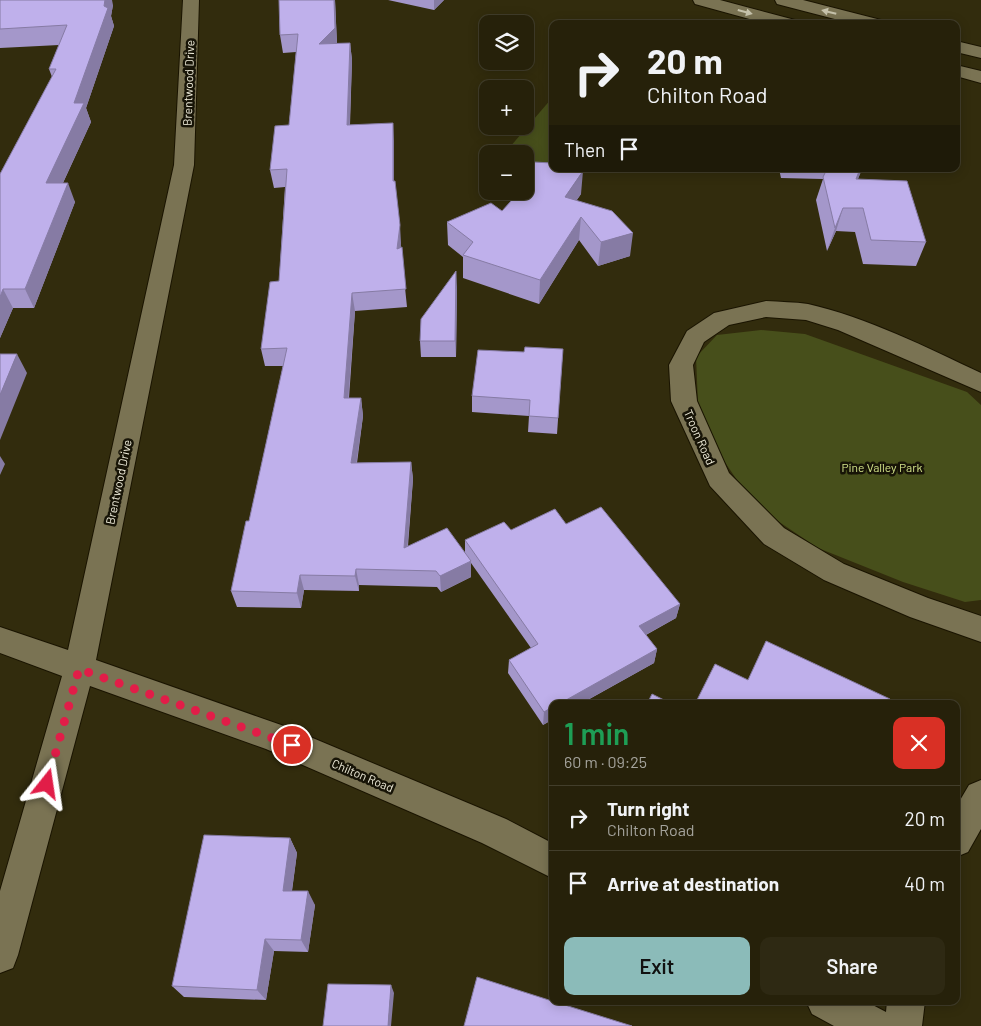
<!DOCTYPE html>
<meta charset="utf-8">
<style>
:root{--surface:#26210a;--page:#2e2913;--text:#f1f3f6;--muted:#a4a39c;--line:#423e2b;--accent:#8bbbb9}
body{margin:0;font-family:Barlow,sans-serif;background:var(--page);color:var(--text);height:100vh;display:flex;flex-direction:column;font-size:19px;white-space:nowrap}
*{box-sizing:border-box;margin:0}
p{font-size:16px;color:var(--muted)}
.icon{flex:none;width:28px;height:28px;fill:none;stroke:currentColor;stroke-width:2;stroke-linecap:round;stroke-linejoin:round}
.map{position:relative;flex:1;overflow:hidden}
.drawer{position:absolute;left:549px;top:700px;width:411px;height:305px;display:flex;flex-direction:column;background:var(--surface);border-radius:10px;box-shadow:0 2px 12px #0003,0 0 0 1px var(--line)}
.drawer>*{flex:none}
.banner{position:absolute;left:549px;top:20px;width:411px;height:152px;border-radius:10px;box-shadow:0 2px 12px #0003,0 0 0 1px var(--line);background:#26210a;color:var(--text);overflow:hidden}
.tools{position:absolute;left:479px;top:15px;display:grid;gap:10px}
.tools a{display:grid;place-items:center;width:55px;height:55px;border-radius:10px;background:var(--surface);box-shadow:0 2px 12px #0003,0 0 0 1px var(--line);font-size:25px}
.pin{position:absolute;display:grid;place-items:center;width:42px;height:42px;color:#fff;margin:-21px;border:2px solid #fff;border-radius:50%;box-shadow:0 1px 5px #0007}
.me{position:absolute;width:55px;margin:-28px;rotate:15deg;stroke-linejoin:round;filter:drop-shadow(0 0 4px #0008)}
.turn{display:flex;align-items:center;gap:18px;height:105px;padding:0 15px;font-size:22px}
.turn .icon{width:65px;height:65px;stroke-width:2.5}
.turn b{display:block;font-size:35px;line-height:42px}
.then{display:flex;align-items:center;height:48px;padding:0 15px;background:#0003;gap:10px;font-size:19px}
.round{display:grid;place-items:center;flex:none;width:52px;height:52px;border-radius:10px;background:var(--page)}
.summary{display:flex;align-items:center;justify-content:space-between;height:85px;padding:0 15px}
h1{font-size:30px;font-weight:600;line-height:38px;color:#1e9e55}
.primary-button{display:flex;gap:10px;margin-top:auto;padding:10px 15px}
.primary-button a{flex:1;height:58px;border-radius:10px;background:var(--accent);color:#111;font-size:20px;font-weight:600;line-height:58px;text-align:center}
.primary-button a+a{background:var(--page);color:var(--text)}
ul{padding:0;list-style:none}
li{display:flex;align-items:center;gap:15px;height:65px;padding:0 15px;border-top:1px solid var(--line)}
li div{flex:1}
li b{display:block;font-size:19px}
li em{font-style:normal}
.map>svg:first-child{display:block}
</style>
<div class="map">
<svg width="981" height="1026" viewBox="0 0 981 1026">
<rect width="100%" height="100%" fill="#322c0d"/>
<!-- green -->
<path fill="#474f1b" d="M552 98V169L558 172 525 162V154H504Z
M761 330 805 334 967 392 981 405V600L965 602 903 582 818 548 754 505 722 458 698 404 696 357 717 335Z"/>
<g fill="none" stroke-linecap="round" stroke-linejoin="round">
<!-- minor casing -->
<g stroke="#1a1400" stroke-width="2">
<path id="minor" d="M183 0H199L194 165 96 660 284 726 506 819 552 843V878L482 843 266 749 90 686 18 955 13 968 0 973V891L62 676 0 653V627L68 650 174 165Z
M766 301C780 302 795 302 808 304 866 317 928 348 981 373V392L838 330 806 320 766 317 729 325 704 342 693 365 697 401 729 473 784 528 844 564 928 598 981 616V642L910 617 824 580 764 544 710 486 671 401 669 365 687 331 714 313Z
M981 780V829L968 852 956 857V807L969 785Z
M806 1001H865L886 1012 887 1001H925L922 1026H834L812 1014Z"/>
</g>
<!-- secondary casing -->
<g stroke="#1a1400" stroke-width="2">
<path id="secondary" d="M693 0H720L795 20 798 24H768L695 4Z
M775 0H803L881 20 884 24H854L777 4Z
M956 41 981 47V58L956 52Z
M956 65 981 71V83L956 76Z"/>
</g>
<!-- minor -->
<use href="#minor" fill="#7a7353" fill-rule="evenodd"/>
<!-- secondary -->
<use href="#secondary" fill="#7a7353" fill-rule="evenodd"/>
</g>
<!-- wall -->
<path fill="#a497ca" d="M0 0 113 5 111 16 114 26 86 108 91 122 63 183 75 202 34 308H13L0 338V174L52 77 49 69 59 45 0 48Z
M279 0H335L337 43H350L352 60 350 125 394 141V181L407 307 355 311 349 398H361L363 416 357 463 411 462 413 479 408 546 465 554V540L511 530 566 524 680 604 676 618 646 635 657 649 654 663 543 725 508 673 509 660 531 648 471 563V577L441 592 437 587 359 585V591L304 590 301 608 237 607 231 591 249 521 283 366H265L261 349 279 281 285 187 274 188 270 170 289 125 296 52 283 53 280 35Z
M388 0H444L434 10Z
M779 169H862L858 179 926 242 916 266 863 264 855 232 836 231 827 251 816 200 823 179 781 178Z
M581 194 576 201 630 256 598 266 579 240 539 304 463 278V257L448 245 447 222Z
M457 287 456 357H421L420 341Z
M563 349 557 434 528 432 529 416 472 412V396L524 352Z
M290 838 297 853 292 891 315 905 308 952 274 951 266 1000 184 997 172 986Z"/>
<!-- shaded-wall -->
<path fill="#867ba4" d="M105 0H112L113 5 111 16 114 26 86 108 91 122 54 202 46 183 74 103Z
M334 0H335L337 46 319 44Z
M434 0H444L434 10Z
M350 43 352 60 349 143 347 125Z
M393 123 394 141V199L393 181Z
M860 169H862L848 202 856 179Z
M583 171 581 194 563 220 565 197Z
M68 183 75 202 34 308 25 289Z
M843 208 836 231 827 251 835 228Z
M581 217 579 240 539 304 540 280Z
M400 225 401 243 399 267 397 249Z
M633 233 630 256 598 266 601 242Z
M456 271 457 287 456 357 455 341Z
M3 289 13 308 0 338V297Z
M352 293 355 311 347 415 344 398Z
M17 354 27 373 0 440V395Z
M361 398 363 416 354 480 351 463Z
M0 456 5 464 0 475Z
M411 462 413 479 406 564 404 548Z
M471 561V577L441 592 440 576Z
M356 569 359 585V591L355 576Z
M300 575 304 590 301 608 297 593Z
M680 604 676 618 636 640 639 626Z
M657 649 654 663 580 704H559Z
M552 707V719L543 725 544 712Z
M290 838 297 853 290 904 283 891Z
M308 891 315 905 308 952 301 940Z
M265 939 274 951 266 1000 257 990Z
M391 985 394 993 391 1026H388Z"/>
<!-- building -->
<path fill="#bfb0eb" stroke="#867ba4" d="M0 0H105L104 6 108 8 74 103H84L46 183H68L25 289H3L0 297V174L56 69H49L67 25 0 29Z
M279 0H334L335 28 319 44 350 43 347 125 393 123V181H395L400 225 397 249 402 247 406 289 352 293 344 398H361L351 463 411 462 404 548 447 528 471 561 440 576 436 571 356 569 355 576 300 575 297 593 231 591 246 521H249L287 348 261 349 270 282 279 281 287 169 270 170 275 126 289 125 298 34 280 35Z
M534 162 552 163V169H575L583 171 565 197 612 211 633 233 601 242 581 217 540 280 463 255 473 242 447 222 491 203 502 211 520 191H525V186Z
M827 169H860L856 179 907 181 926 242 871 240 863 208H843L835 228 823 177Z
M456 271 455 341H420L421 319Z
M525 347 563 349 558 418 529 416 530 400 472 396 478 350 524 352Z
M0 354H17L0 395Z
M601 507 680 604 639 626 657 649 559 704H552V707L544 712 509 660 538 644 465 540 504 522 511 530 555 509 566 524Z
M766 641 890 699 888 704H695L715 664 748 680Z
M652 694 672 704H647Z
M204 835 290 838 283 891H308L301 940 265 939 257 990 172 986Z
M477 977 552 1001 632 1026H464Z
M328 984 391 985 388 1026H323Z"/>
<!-- one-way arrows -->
<defs><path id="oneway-solid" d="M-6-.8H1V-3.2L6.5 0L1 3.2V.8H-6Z" transform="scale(1.25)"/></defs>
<g fill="#c7c3ac">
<use href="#oneway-solid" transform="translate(745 12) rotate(15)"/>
<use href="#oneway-solid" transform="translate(829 12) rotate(-166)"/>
</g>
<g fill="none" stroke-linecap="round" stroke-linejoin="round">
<!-- route -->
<path stroke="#e11d48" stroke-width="9" stroke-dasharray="0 16.2" d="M47 784 79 669 292 745"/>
</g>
<g text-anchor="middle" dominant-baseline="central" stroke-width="5" stroke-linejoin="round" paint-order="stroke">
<!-- street labels -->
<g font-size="12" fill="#f1eedc" stroke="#171407">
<text transform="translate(188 83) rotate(-88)">Brentwood Drive</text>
<text transform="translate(700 437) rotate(66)">Troon Road</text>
<text transform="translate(118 482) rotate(-78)">Brentwood Drive</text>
<text transform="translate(363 775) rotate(23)">Chilton Road</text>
</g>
<!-- park labels -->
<g font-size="12" fill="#d3e38a" stroke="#171407">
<text x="882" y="467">Pine Valley Park</text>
</g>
</g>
</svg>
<div class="tools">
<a><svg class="icon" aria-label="layers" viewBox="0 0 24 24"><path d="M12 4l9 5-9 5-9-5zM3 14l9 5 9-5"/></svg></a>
<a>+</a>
<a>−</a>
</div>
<div class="pin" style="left:292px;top:745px;background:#d93025"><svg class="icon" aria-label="arrive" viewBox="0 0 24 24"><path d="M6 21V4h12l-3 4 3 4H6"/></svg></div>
<svg class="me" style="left:47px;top:784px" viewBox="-20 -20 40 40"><path d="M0-17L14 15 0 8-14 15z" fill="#e11d48" stroke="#fff" stroke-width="4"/></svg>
<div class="banner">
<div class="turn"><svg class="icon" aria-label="right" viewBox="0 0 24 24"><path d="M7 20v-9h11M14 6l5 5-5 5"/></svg><div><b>20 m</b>Chilton Road</div></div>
<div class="then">Then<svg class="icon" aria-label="arrive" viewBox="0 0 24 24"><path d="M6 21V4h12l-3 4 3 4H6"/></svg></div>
</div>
<section class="drawer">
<div class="summary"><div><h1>1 min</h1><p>60 m · 09:25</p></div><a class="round" style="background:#d93025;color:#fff"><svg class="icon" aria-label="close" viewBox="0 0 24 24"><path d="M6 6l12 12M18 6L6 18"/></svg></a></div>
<ul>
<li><svg class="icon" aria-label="right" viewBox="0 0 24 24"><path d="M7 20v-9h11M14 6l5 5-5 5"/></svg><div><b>Turn right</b><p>Chilton Road</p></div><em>20 m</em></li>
<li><svg class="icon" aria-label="arrive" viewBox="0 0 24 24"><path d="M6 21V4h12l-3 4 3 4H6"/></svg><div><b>Arrive at destination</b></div><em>40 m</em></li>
</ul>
<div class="primary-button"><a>Exit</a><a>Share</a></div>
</section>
</div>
